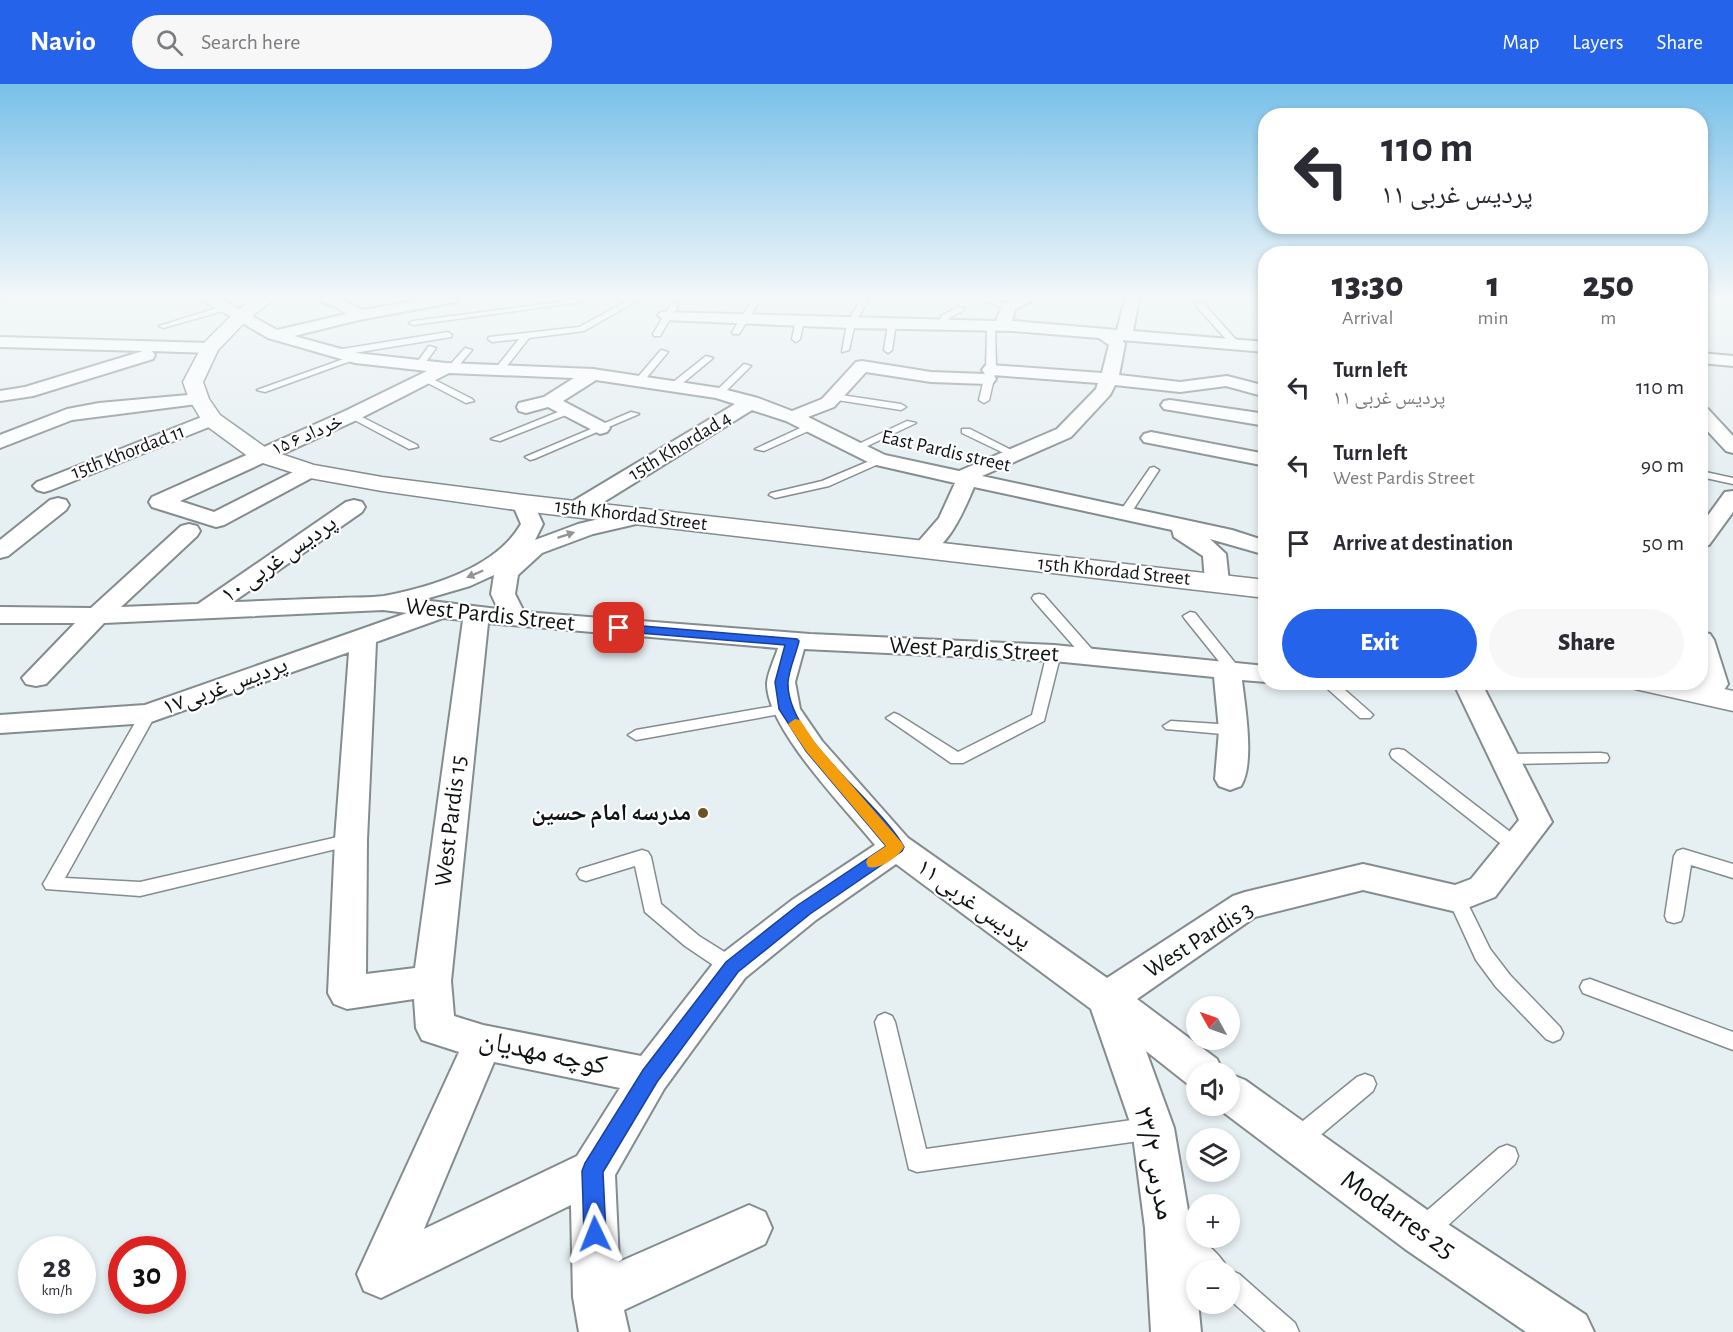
<!DOCTYPE html>
<meta charset="utf-8">
<style>
:root{--surface:#fff;--page:#f7f7f7;--text:#2b2b33;--muted:#7c7c81;--accent:#2563eb}
body{margin:0;font-family:"Alegreya Sans","Noto Naskh Arabic",sans-serif;background:var(--page);color:var(--text);height:100vh;display:flex;flex-direction:column;font-size:22px;white-space:nowrap}
*{box-sizing:border-box;margin:0}
p{font-size:20px;color:var(--muted)}
.icon{flex:none;width:33px;height:33px;fill:none;stroke:currentColor;stroke-width:2;stroke-linecap:round;stroke-linejoin:round}
.map{position:relative;flex:1;overflow:hidden}
.details{position:absolute;left:1258px;top:162px;width:450px;height:444px;display:flex;flex-direction:column;background:var(--surface);border-radius:24px;box-shadow:0 3px 9px #0003}
.details>*{flex:none}
.hud{position:absolute;left:1258px;top:24px;width:450px;height:126px;border-radius:24px;box-shadow:0 3px 9px #0003;background:#fff;color:var(--text);overflow:hidden}
.needle{width:39px;rotate:310deg}
.fabs{position:absolute;left:1186px;top:912px;display:grid;gap:12px}
.fabs a{display:grid;place-items:center;width:54px;height:54px;border-radius:50%;background:var(--surface);box-shadow:0 3px 9px #0003;font-size:30px}
.speed{position:absolute;left:18px;top:1152px;display:flex;gap:12px;font-size:30px;font-weight:700;text-align:center}
.speed>*{display:grid;place-content:center;width:78px;height:78px;border-radius:50%;background:var(--surface);box-shadow:0 3px 9px #0003;line-height:1}
.speed small{font-size:15px;font-weight:400}
.speed .limit{border:9px solid #d22;background:#fff;color:#111}
.pin{position:absolute;display:grid;place-items:center;width:51px;height:51px;color:#fff;margin:-26px;border-radius:12px;box-shadow:0 3px 9px #0006}
.me{position:absolute;width:66px;margin:-33px;rotate:358deg;stroke-linejoin:round;filter:drop-shadow(0 0 4px #0008)}
.turn{display:flex;align-items:center;gap:21px;height:126px;padding:0 24px;font-size:27px}
.turn .icon{width:78px;height:78px;stroke-width:2.5}
.turn b{display:block;font-size:42px;line-height:51px}
.eta{display:flex;justify-content:space-evenly;align-items:center;height:102px;text-align:center}
.eta b{font-size:36px;font-weight:800;line-height:42px}
.action{display:flex;gap:12px;margin-top:auto;padding:12px 24px}
.action a{flex:1;height:69px;border-radius:36px;background:var(--accent);color:#fff;font-size:24px;font-weight:800;line-height:69px;text-align:center}
.action a+a{background:var(--page);color:var(--text)}
ul{padding:0;list-style:none}
li{display:flex;align-items:center;gap:18px;height:78px;padding:0 24px}
li div{flex:1}
li b{display:block;font-size:22px}
li em{font-style:normal}
header{display:flex;align-items:center;gap:36px;box-sizing:border-box;height:84px;padding:0 30px;background:var(--accent);color:#fff}
header strong{font-size:28px}
nav{display:flex;gap:33px;margin-inline-start:auto;font-size:21px}
.search{width:420px;height:54px;background:var(--page);display:flex;align-items:center;gap:15px;box-sizing:border-box;padding:0 21px;border-radius:33px;color:var(--muted);font-size:22px}
.map>svg:first-child{display:block}
</style>
<header>
<strong>Navio</strong>
<div class="search"><svg class="icon" aria-label="search" viewBox="0 0 24 24"><circle cx="10" cy="10" r="6"/><path d="M15 15l6 6"/></svg>Search here</div>
<nav><a>Map</a><a>Layers</a><a>Share</a></nav>
</header>
<div class="map">
<svg width="1733" height="1248" viewBox="0 0 1733 1248">
<rect width="100%" height="100%" fill="#e6eff2"/>
<g fill="none" stroke-linecap="round" stroke-linejoin="round">
<!-- lane casing -->
<g stroke="#848c8e" stroke-width="3">
<path id="lane" d="M0 215H8L0 218Z
M567 215H576L581 218 413 241 409 239 413 237 568 217Z
M631 215H640L584 247 529 254 503 287 495 285 519 255 492 258 488 255 489 253 579 243Z
M753 215H761L739 250H733L732 248Z
M861 215H869L855 239 849 266 842 268 847 239Z
M980 215H991L1012 223 1005 225Z
M672 218 679 220 660 252H654L653 250Z
M1197 219H1203L1239 259V263H1233L1197 223Z
M227 221H230V225L163 244 159 242Z
M958 223 965 225 948 235 945 242H939L941 232Z
M800 234 804 236 800 255 796 258 792 255 796 236Z
M892 238 896 240 892 266 888 269 884 266 888 240Z
M991 239 995 241 996 286 989 316 984 319 979 316 986 286 987 241Z
M448 248 452 251 451 253 336 272 332 269 336 266Z
M429 262 436 264 422 283H416L415 281Z
M465 264 472 266 455 286H449V282Z
M661 266 668 268 643 298H637V294Z
M352 272 359 274 265 308 257 306Z
M706 272 713 274 678 303H672V299Z
M744 280 751 282 722 311H716V307Z
M427 292 472 315 474 317 466 319 424 297 422 295Z
M834 310 901 320 906 323 901 326 831 315V311Z
M568 324 571 325V329L500 357 491 355Z
M352 328 417 361 418 363 409 365 349 333V329Z
M631 328 639 330 534 375 530 376 525 373Z
M907 337 916 339 857 367 848 365Z
M811 339 816 342 815 344 764 367 755 365Z
M962 345H970L1019 370 1010 372 962 349Z
M879 373 884 376 883 378 829 402 775 414 769 411 771 409 822 397Z
M1154 383 1159 386 1131 429 1129 431H1121L1119 429 1150 384Z
M1701 387 1733 394V400L1701 393Z
M1039 510 1044 511 1096 570 1098 573 1096 576H1086L1034 517 1032 514 1034 511Z
M1190 528 1195 529 1240 585 1242 588 1240 591H1230L1185 535 1183 532Z
M1054 565 1061 569 1044 637 963 679H951L886 634 894 629 899 631 958 668 1032 631 1047 569Z
M1320 598H1336L1370 628 1373 631 1370 634H1360Z
M786 620 791 622 794 625 791 628 636 656 628 651 636 646Z
M148 625 156 630 65 794 140 798 351 750 357 752 360 756 357 760 140 812 46 805 43 800 46 795 140 630Z
M1171 637 1234 641 1242 646 1234 651 1166 645 1163 642Z
M1398 665 1404 666 1522 757 1525 762 1522 767 1516 768 1510 767 1392 674 1390 670 1392 666Z
M1601 669 1607 670 1609 674 1607 678 1505 680 1499 679 1497 675 1499 671 1505 670Z
M1683 765 1733 780V794L1691 781 1683 832 1681 837 1674 839 1667 837 1665 832 1674 772 1677 767Z
M642 766 648 768 651 773 661 820 699 852 739 877 742 883 739 889 732 891 725 889 685 862 645 828 635 782 586 797 580 795 577 790 580 785Z
M1457 808 1463 810 1490 865 1510 891 1560 943 1563 949 1560 955 1553 958 1546 955 1496 903 1476 876 1448 815 1451 810Z
M1590 895 1733 948V966L1583 909 1580 903 1583 897Z
M885 929 892 932 895 938 926 1065 1153 1033 1161 1037 1164 1044 1161 1051 1153 1055 917 1088 909 1085 875 938 878 932Z
M1365 990 1373 993 1376 1000 1373 1007 1304 1065 1296 1068 1288 1065 1285 1057 1288 1049 1357 993Z
M1507 1061 1515 1064 1518 1072 1515 1080 1433 1155 1424 1158 1415 1155 1412 1146 1415 1137 1499 1064Z
M1178 1141C1193 1147 1223 1171 1228 1186H1198L1169 1162 1166 1153 1169 1144Z
M1230 1186 1239 1190 1295 1239 1299 1248H1266L1230 1216Z"/>
</g>
<!-- street casing -->
<g stroke="#848c8e" stroke-width="4">
<path id="street" d="M204 215H221L277 246 346 230 335 222 322 218 320 215H341L362 226 427 215H458L456 218 451 219 359 236 294 252 356 269 446 279 593 285 719 304 758 314 792 327 822 315 856 278 862 277 931 288 985 290 982 286 985 282 991 281 1102 289 1109 261 1099 254 1012 247 851 244 666 236 661 234 658 231 661 228 996 237 1003 220 1014 215H1032L1030 218 1015 225 1012 237 1117 246 1125 215H1139L1133 247 1266 258V268L1122 256 1125 260 1119 291 1180 298 1227 292 1266 302V313L1226 302 1180 308 1115 301 1110 311 1071 353 982 392 1232 446 1266 457V471L1210 455 1226 470 1229 498 1226 503 1217 505 1208 503 1205 498 1203 472 1174 453 1172 446 974 403C965 424 944 477 916 470L912 465 939 434 955 399 872 380 786 337 752 326 586 429 578 431 570 429 567 424 570 419 735 320 716 314 596 296 563 317 607 340 610 344 607 348 600 350 548 323 526 329 519 327 517 323 519 319 544 313 574 294 449 289 359 335 180 417 214 428 303 383 310 381 317 383 320 387 317 391 224 441 216 443 152 423 149 418 152 413 345 327 427 287 355 279 268 254 206 218ZM866 288 931 298 987 300 993 299 996 295 993 291 1098 299 1096 305 1057 345 959 387 885 371 808 333 834 323Z
M0 253 210 259 218 264 210 269 152 267 155 271 153 275 33 312 0 317V307L25 303 143 267 0 263Z
M1701 269 1733 272V282L1701 279Z
M199 310 205 311 208 315 205 319 72 336 0 364V351L67 325 99 319Z
M1170 316 1266 330V342L1164 325 1161 321 1164 317Z
M1701 323 1708 325 1733 352V369L1726 367 1701 340Z
M212 329 219 331 221 335 219 339 51 406 44 408 37 406 33 402 37 398Z
M1151 348 1266 370V382L1144 358 1141 354 1144 350Z
M1733 407V428L1709 461 1701 463V441L1725 408Z
M523 413 531 414 543 440 535 456 578 440 641 425 649 427 652 432 649 437 593 450 542 469 518 491 515 510 524 528 810 550 1054 561 1266 582V598L1242 596C1245 623 1255 679 1241 702L1230 706 1219 702 1215 695 1219 646 1214 593 1054 577 804 565 795 598 800 625 822 657 908 754 1107 894 1233 812 1245 808 1363 780 1455 801 1471 795 1519 736 1453 598H1481L1552 738 1495 813 1457 828 1363 806 1255 833 1137 915 1217 975 1223 988H1197V1004L1189 1001 1146 967 1174 1044 1191 1144 1201 1248H1151L1145 1144 1132 1044 1091 925 896 780 816 836 745 894 664 1005 615 1091 619 1178 749 1121 765 1128 772 1144 765 1160 624 1226 629 1248H579L573 1213 571 1121 381 1214 364 1207 357 1190 459 968 422 956 416 944 414 915 347 925 334 920 328 909 335 756 349 568 148 639 0 649V631L145 621 407 529 383 526 104 539 46 600 36 602 26 600 22 594 75 539H0V523L91 524 181 442 189 440 197 442 200 447 197 452 121 523 198 520 346 418 354 416 362 418 365 423 362 428 233 518C268 517 303 515 338 514 353 513 370 514 384 512 430 503 496 484 521 440L512 419 515 414ZM494 491 491 510 498 525 422 516 470 502ZM443 534 463 536 415 884 366 890 367 756 376 558ZM488 539 778 564C775 574 768 588 767 599 766 644 846 725 875 761L792 816 719 872 641 972 483 941 454 932 451 897ZM494 978 620 1004 577 1072 424 1145Z
M58 414 66 416 69 421 66 426 8 472 0 474V456L50 416Z
M1701 548 1710 550 1714 556 1728 600 1724 606 1714 608 1704 606 1700 600Z
M1230 990 1245 996 1437 1133 1586 1231 1594 1248H1526L1405 1165 1215 1022H1230Z"/>
</g>
<!-- secondary casing -->
<g stroke="#848c8e" stroke-width="3">
<path id="secondary" d="M254 215H274L247 236 218 266 203 298 209 315 220 331 269 366 314 381 382 393 523 411 1266 496V514L523 427 382 407 310 394 253 376 204 340 189 315 183 298 203 260 235 228Z
M1630 598H1694L1733 607V627L1635 605Z"/>
</g>
<!-- lane -->
<use href="#lane" fill="#fff" fill-rule="evenodd"/>
<!-- street -->
<use href="#street" fill="#fff" fill-rule="evenodd"/>
<!-- secondary -->
<use href="#secondary" fill="#fff" fill-rule="evenodd"/>
</g>
<!-- one-way arrows -->
<defs><path id="oneway-solid" d="M-6-.8H1V-3.2L6.5 0L1 3.2V.8H-6Z" transform="scale(1.5)"/></defs>
<g fill="#939595">
<use href="#oneway-solid" transform="translate(566 451) rotate(-18)"/>
<use href="#oneway-solid" transform="translate(475 490) rotate(157)"/>
</g>
<!-- sky -->
<linearGradient id="sky" x2="0" y2="1"><stop stop-color="#78c0e9"/><stop offset="0.55" stop-color="#f4f8f9"/><stop offset="1" stop-color="#f4f8f9" stop-opacity="0"/></linearGradient>
<rect width="1733" height="389" fill="url(#sky)"/>
<!-- route -->
<path fill="#2563eb" stroke="#184099" stroke-width="1.5" d="M619 540 797 555 799 557C796 570 789 585 788 598 786 654 878 716 904 763L902 767 810 830 738 888 657 998 603 1088 606 1150 603 1157 595 1161 587 1157 584 1150 582 1087 585 1079 643 986 726 878 798 821 886 762 806 667 779 625 775 598 785 561 615 547 613 544 615 541Z"/>
<!-- slow -->
<path fill="#f59e0b" d="M795 635 800 636 816 660 902 759 904 763C898 773 880 786 868 783L866 778 868 774 886 762 806 667 788 640Z"/>
<!-- markers -->
<circle fill="#6c5124" stroke="#fff" stroke-width="2" cx="703" cy="729" r="6"/>
<g text-anchor="middle" dominant-baseline="central" stroke-width="4.5" stroke-linejoin="round" paint-order="stroke">
<!-- far-street labels -->
<g font-size="20" fill="#101314" stroke="#fff">
<text transform="translate(307 351) rotate(-24)">۱۵ خرداد ۶</text>
<text transform="translate(680 362) rotate(-31)">15th Khordad 4</text>
<text transform="translate(946 367) rotate(13)">East Pardis street</text>
<text transform="translate(128 368) rotate(-21)">15th Khordad 11</text>
<text transform="translate(631 431) rotate(7)">15th Khordad Street</text>
<text transform="translate(1114 487) rotate(6)">15th Khordad Street</text>
</g>
<!-- street labels -->
<g font-size="24" fill="#101314" stroke="#fff">
<text transform="translate(279 475) rotate(-35)">پردیس غربی ۱۰</text>
<text transform="translate(490 531) rotate(6)">West Pardis Street</text>
<text transform="translate(974 566) rotate(3)">West Pardis Street</text>
<text transform="translate(225 602) rotate(-20)">پردیس غربی۱۷</text>
<text transform="translate(451 737) rotate(-83)">West Pardis 15</text>
<text transform="translate(974 820) rotate(36)">پردیس غربی ۱۱</text>
<text transform="translate(1199 856) rotate(-32)">West Pardis 3</text>
</g>
<!-- poi labels -->
<g font-size="24" font-weight="bold" fill="#101314" stroke="#fff" text-anchor="end">
<text x="691" y="729">مدرسه امام حسین</text>
</g>
<!-- near-street labels -->
<g font-size="28" fill="#101314" stroke="#fff">
<text transform="translate(543 969) rotate(12)">کوچه مهدیان</text>
<text transform="translate(1154 1079) rotate(78)">مدرس ۲۳/۲</text>
<text transform="translate(1398 1131) rotate(35)">Modarres 25</text>
</g>
</g>
</svg>
<div class="fabs">
<a><svg class="needle" viewBox="-14 -14 28 28"><path d="M0-13l5 13h-10z" fill="#e53935"/><path d="M0 13l5-13h-10z" fill="#7c7c81"/></svg></a>
<a><svg class="icon" aria-label="sound" viewBox="0 0 24 24"><path d="M4 9h4l5-4v14l-5-4H4zM17 9q2 3 0 6"/></svg></a>
<a><svg class="icon" aria-label="layers" viewBox="0 0 24 24"><path d="M12 4l9 5-9 5-9-5zM3 14l9 5 9-5"/></svg></a>
<a>+</a>
<a>−</a>
</div>
<div class="speed"><div>28<small>km/h</small></div><div class="limit">30</div></div>
<div class="pin" style="left:619px;top:544px;background:#d93025"><svg class="icon" aria-label="arrive" viewBox="0 0 24 24"><path d="M6 21V4h12l-3 4 3 4H6"/></svg></div>
<svg class="me" style="left:595px;top:1150px" viewBox="-20 -20 40 40"><path d="M0-17L14 15 0 8-14 15z" fill="#2563eb" stroke="#fff" stroke-width="4"/></svg>
<div class="hud">
<div class="turn"><svg class="icon" aria-label="left" viewBox="0 0 24 24"><path d="M17 20v-9H6M10 6l-5 5 5 5"/></svg><div><b>110 m</b>پردیس غربی ۱۱</div></div>
</div>
<section class="details">
<div class="eta">
<div><b>13:30</b><p>Arrival</p></div>
<div><b>1</b><p>min</p></div>
<div><b>250</b><p>m</p></div>
</div>
<ul>
<li><svg class="icon" aria-label="left" viewBox="0 0 24 24"><path d="M17 20v-9H6M10 6l-5 5 5 5"/></svg><div><b>Turn left</b><p>پردیس غربی ۱۱</p></div><em>110 m</em></li>
<li><svg class="icon" aria-label="left" viewBox="0 0 24 24"><path d="M17 20v-9H6M10 6l-5 5 5 5"/></svg><div><b>Turn left</b><p>West Pardis Street</p></div><em>90 m</em></li>
<li><svg class="icon" aria-label="arrive" viewBox="0 0 24 24"><path d="M6 21V4h12l-3 4 3 4H6"/></svg><div><b>Arrive at destination</b></div><em>50 m</em></li>
</ul>
<div class="action"><a>Exit</a><a>Share</a></div>
</section>
</div>
